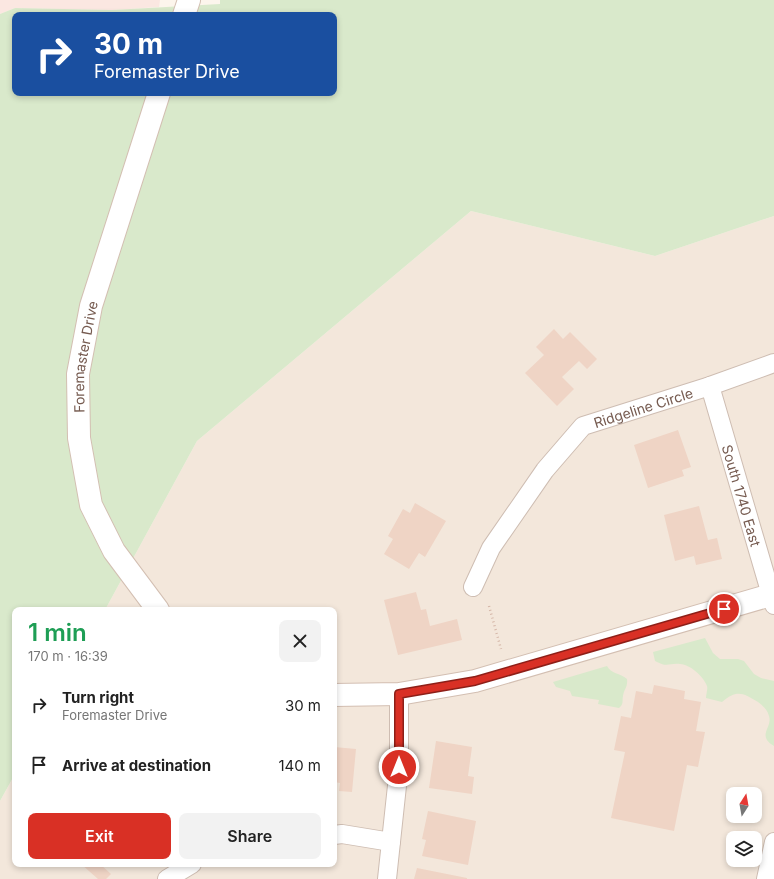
<!DOCTYPE html>
<meta charset="utf-8">
<style>
:root{--surface:#fff;--page:#f2f2f2;--text:#222;--muted:#767676;--accent:#d93025}
body{margin:0;font-family:Inter,sans-serif;background:var(--page);color:var(--text);height:100vh;display:flex;flex-direction:column;font-size:15px;white-space:nowrap}
*{box-sizing:border-box;margin:0}
p{font-size:13px;color:var(--muted)}
.icon{flex:none;width:22px;height:22px;fill:none;stroke:currentColor;stroke-width:2;stroke-linecap:round;stroke-linejoin:round}
.map{position:relative;flex:1;overflow:hidden}
.details{position:absolute;left:12px;top:607px;width:325px;height:260px;display:flex;flex-direction:column;background:var(--surface);border-radius:8px;box-shadow:0 2px 6px #0003}
.details>*{flex:none}
.top-card{position:absolute;left:12px;top:12px;width:325px;height:84px;border-radius:8px;box-shadow:0 2px 6px #0003;background:#1a4fa0;color:#fff;overflow:hidden}
.needle{width:26px;rotate:11deg}
.controls{position:absolute;left:726px;top:787px;display:grid;gap:8px}
.controls a{display:grid;place-items:center;width:36px;height:36px;border-radius:8px;background:var(--surface);box-shadow:0 2px 6px #0003;font-size:20px}
.pin{position:absolute;display:grid;place-items:center;width:34px;height:34px;color:#fff;margin:-17px;border:2px solid #fff;border-radius:50%;box-shadow:0 1px 4px #0007}
.me{position:absolute;width:44px;margin:-22px;rotate:0deg;stroke-linejoin:round;filter:drop-shadow(0 0 3px #0008)}
.turn{display:flex;align-items:center;gap:14px;height:84px;padding:0 16px;font-size:18px}
.turn .icon{width:52px;height:52px;stroke-width:2.5}
.turn b{display:block;font-size:28px;line-height:34px}
.round{display:grid;place-items:center;flex:none;width:42px;height:42px;border-radius:8px;background:var(--page)}
.head{display:flex;align-items:center;justify-content:space-between;height:68px;padding:0 16px}
h1{font-size:24px;font-weight:600;line-height:30px;color:#1e9e55}
.cta{display:flex;gap:8px;margin-top:auto;padding:8px 16px}
.cta a{flex:1;height:46px;border-radius:8px;background:var(--accent);color:#fff;font-size:16px;font-weight:600;line-height:46px;text-align:center}
.cta a+a{background:var(--page);color:var(--text)}
ul{padding:0;list-style:none}
li{display:flex;align-items:center;gap:12px;height:60px;padding:0 16px}
li div{flex:1}
li b{display:block;font-size:15px}
li em{font-style:normal}
.map>svg:first-child{display:block}
</style>
<div class="map">
<svg width="774" height="879" viewBox="0 0 774 879">
<rect width="100%" height="100%" fill="#fcf5ec"/>
<!-- residential -->
<path fill="#f3e7db" fill-rule="evenodd" d="M471 211 655 256 774 216V879H0V801L15 774V864H334V610H105L197 441ZM733 794H755V816H733ZM733 838H755V860H733Z"/>
<!-- commercial -->
<path fill="#fbe7e1" d="M0 0H160L159 7 112 10 15 8 0 14Z"/>
<!-- green -->
<path fill="#d9e9cb" fill-rule="evenodd" d="M220 0H774V216L655 256 471 211 197 441 105 610H15V774L0 801V14L15 8 112 10 220 4ZM15 15H334V93H15Z
M705 638 713 653 720 659H738L744 661 754 674 761 678 774 681V746C756 735 773 728 769 716 767 709 763 706 758 702 743 693 737 689 722 702L706 698C706 694 708 689 707 686 703 676 691 665 680 664 668 663 668 668 655 661L653 652Z
M607 666C611 674 620 673 627 679 628 687 624 689 623 696 622 701 624 704 619 708L598 704 599 700 572 696 570 691 556 687 553 682Z"/>
<!-- building -->
<path fill="#efd4c5" d="M554 329 563 339 570 332 597 359 587 369 579 361 562 377 574 389 557 406 525 373 544 355 536 347Z
M678 430 691 467 682 470 684 476 648 488 634 445Z
M415 503 446 521 425 557 419 553 409 569 384 554 393 539 388 536 403 509 410 513Z
M699 506 708 540 717 538 722 559 696 565 694 556 675 561 664 515Z
M416 592 421 610 426 609 430 626 457 619 462 640 398 655 384 600Z
M654 685 685 691 684 699 701 702 696 731 705 732 698 767 687 765 674 831 611 818 625 752 614 750 621 716 631 718 636 691 652 694Z
M436 741 472 747 468 776 474 777 472 794 429 788Z
M334 747 356 749 352 792 339 791 340 783 334 782Z
M428 811 476 821 468 865 422 856 426 840 422 839Z
M81 864H100L111 874 106 879H98Z
M417 868 467 878V879H414Z"/>
<g fill="none" stroke-linecap="round" stroke-linejoin="round">
<!-- street casing -->
<g stroke="#cebdb2" stroke-width="20">
<g id="street">
<path id="s1" d="M710 386 774 605"/>
<path id="s2" d="M473 587 491 548 545 470 583 426 710 386 774 363"/>
<path d="M334 835 342 834 391 842"/>
<path d="M167 879 192 864"/>
<path d="M387 879 399 767V694"/>
<path d="M766 879 774 842"/>
</g>
</g>
<!-- secondary casing -->
<g stroke="#d3bfb2" stroke-width="24">
<g id="secondary">
<path d="M184 15 189 0"/>
<path id="s3" d="M158 610 114 551 91 505 79 438 78 374 91 306 159 93"/>
<path d="M334 695 399 694 475 681 774 594"/>
</g>
</g>
<!-- path -->
<path stroke="#d5b7a8" stroke-width="2.5" stroke-dasharray="1 3" stroke-linecap="butt" d="M489 606 501 649"/>
<!-- street -->
<use href="#street" stroke="#fff" stroke-width="18"/>
<!-- secondary -->
<use href="#secondary" stroke="#fff" stroke-width="22"/>
</g>
<g fill="none" stroke-linecap="round" stroke-linejoin="round">
<!-- route casing -->
<g stroke="#8d1f18" stroke-width="10">
<path id="route" d="M399 767V694L475 681 724 609"/>
</g>
<!-- route -->
<use href="#route" stroke="#d93025" stroke-width="7"/>
</g>
<g text-anchor="middle" dominant-baseline="central" stroke-width="3.5" stroke-linejoin="round" paint-order="stroke">
<!-- street labels -->
<g font-size="14" fill="#765b50" stroke="#fef9f3">
<text stroke="none"><textPath href="#s3" startOffset="275">Foremaster Drive</textPath></text>
<text stroke="none"><textPath href="#s2" startOffset="259">Ridgeline Circle</textPath></text>
<text stroke="none"><textPath href="#s1" startOffset="114">South 1740 East</textPath></text>
</g>
</g>
</svg>
<div class="controls">
<a><svg class="needle" viewBox="-14 -14 28 28"><path d="M0-13l5 13h-10z" fill="#e53935"/><path d="M0 13l5-13h-10z" fill="#767676"/></svg></a>
<a><svg class="icon" aria-label="layers" viewBox="0 0 24 24"><path d="M12 4l9 5-9 5-9-5zM3 14l9 5 9-5"/></svg></a>
</div>
<div class="pin" style="left:724px;top:609px;background:#d93025"><svg class="icon" aria-label="arrive" viewBox="0 0 24 24"><path d="M6 21V4h12l-3 4 3 4H6"/></svg></div>
<svg class="me" style="left:399px;top:767px" viewBox="-20 -20 40 40"><circle r="17" fill="#d93025" stroke="#fff" stroke-width="3"/><path d="M0-11L8 9 0 5-8 9z" fill="#fff"/></svg>
<div class="top-card">
<div class="turn"><svg class="icon" aria-label="right" viewBox="0 0 24 24"><path d="M7 20v-9h11M14 6l5 5-5 5"/></svg><div><b>30 m</b>Foremaster Drive</div></div>
</div>
<section class="details">
<div class="head"><div><h1>1 min</h1><p>170 m · 16:39</p></div><a class="round"><svg class="icon" aria-label="close" viewBox="0 0 24 24"><path d="M6 6l12 12M18 6L6 18"/></svg></a></div>
<ul>
<li><svg class="icon" aria-label="right" viewBox="0 0 24 24"><path d="M7 20v-9h11M14 6l5 5-5 5"/></svg><div><b>Turn right</b><p>Foremaster Drive</p></div><em>30 m</em></li>
<li><svg class="icon" aria-label="arrive" viewBox="0 0 24 24"><path d="M6 21V4h12l-3 4 3 4H6"/></svg><div><b>Arrive at destination</b></div><em>140 m</em></li>
</ul>
<div class="cta"><a>Exit</a><a>Share</a></div>
</section>
</div>
